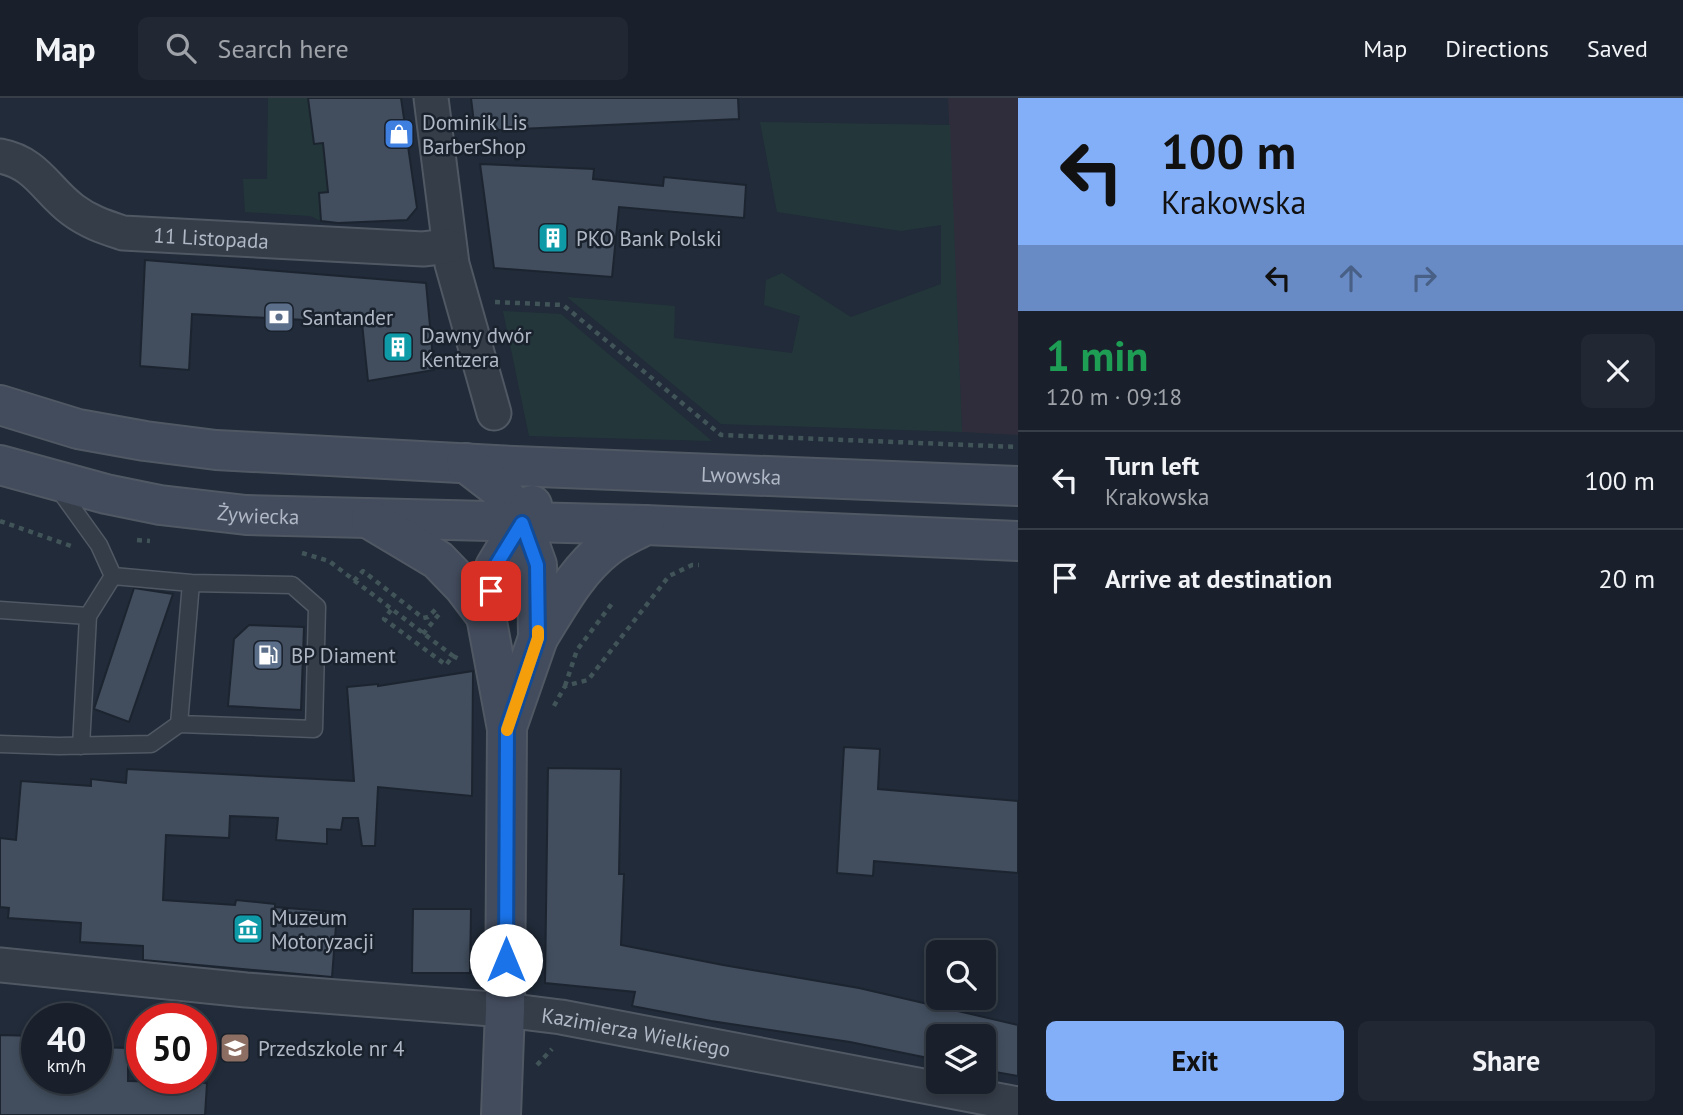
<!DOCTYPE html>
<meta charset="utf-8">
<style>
:root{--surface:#19202b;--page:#222833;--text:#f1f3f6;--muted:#9fa3a9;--line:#373e47;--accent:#83aef8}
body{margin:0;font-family:"PT Sans",sans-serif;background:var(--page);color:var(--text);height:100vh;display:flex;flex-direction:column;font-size:26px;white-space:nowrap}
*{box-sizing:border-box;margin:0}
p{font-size:23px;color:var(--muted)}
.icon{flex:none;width:38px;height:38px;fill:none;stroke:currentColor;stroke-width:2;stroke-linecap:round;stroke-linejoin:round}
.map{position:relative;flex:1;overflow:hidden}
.panel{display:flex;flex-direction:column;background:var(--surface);width:665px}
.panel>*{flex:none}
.top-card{background:#83aef8;color:#111;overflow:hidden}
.tools{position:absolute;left:926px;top:842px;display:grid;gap:14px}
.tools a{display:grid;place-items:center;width:70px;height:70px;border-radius:10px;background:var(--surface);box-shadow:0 4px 10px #0003,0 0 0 2px var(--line);font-size:35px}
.speed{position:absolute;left:21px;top:905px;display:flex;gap:14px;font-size:35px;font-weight:700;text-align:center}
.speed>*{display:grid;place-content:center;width:91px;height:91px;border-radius:50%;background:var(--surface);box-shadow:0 4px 10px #0003,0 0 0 2px var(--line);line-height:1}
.speed small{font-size:18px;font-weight:400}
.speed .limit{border:10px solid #d22;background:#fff;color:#111}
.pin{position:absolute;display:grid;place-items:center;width:60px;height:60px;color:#fff;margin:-30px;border-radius:14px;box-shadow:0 4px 10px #0006}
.me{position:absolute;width:77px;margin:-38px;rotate:0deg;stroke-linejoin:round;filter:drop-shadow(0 0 5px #0008)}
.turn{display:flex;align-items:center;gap:24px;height:147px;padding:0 28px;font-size:32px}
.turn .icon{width:91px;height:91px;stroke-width:2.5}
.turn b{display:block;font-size:49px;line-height:60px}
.lanes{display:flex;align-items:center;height:66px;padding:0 28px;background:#0003;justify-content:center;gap:35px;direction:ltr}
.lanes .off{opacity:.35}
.round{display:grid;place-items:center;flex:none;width:74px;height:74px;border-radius:10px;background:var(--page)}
.headline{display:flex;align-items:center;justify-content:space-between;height:119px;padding:0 28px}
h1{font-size:42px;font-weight:700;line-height:52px;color:#1e9e55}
.cta{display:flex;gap:14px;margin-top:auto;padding:14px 28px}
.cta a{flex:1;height:80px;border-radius:10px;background:var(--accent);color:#111;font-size:28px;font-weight:700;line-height:80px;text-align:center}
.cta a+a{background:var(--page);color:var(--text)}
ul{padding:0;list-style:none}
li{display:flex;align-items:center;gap:21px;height:98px;padding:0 28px;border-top:2px solid var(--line)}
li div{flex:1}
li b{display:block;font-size:26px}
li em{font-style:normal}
header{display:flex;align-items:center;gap:42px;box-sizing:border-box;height:98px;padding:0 35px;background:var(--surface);border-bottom:2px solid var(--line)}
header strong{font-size:33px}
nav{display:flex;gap:38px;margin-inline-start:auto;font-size:24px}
.search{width:490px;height:63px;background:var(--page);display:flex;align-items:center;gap:18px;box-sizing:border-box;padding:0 24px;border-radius:10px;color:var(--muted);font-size:26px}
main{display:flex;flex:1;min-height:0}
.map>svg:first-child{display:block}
</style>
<header>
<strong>Map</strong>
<div class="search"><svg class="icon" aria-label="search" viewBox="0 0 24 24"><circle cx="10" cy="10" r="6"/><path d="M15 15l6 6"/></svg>Search here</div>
<nav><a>Map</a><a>Directions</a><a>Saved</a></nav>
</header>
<main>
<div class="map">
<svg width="1018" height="1017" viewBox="0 0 1018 1017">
<rect width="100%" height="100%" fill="#212b39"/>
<!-- medical -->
<path fill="#2f2d3b" d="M948 0H1018V337L962 334Z"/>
<!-- green -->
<path fill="#23373a" d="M268 0H308L314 46 323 45 324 53H328L334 93 319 95 321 123 310 118 245 114 243 81H267Z
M760 24 950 27 962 334 721 326 567 199 675 208 674 240 792 255 800 218 764 207 766 182 782 175 851 219 941 186V127L901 133 777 114Z
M503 213 561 216 712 343 529 338Z"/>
<!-- building -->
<path fill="#424e5e" stroke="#1c2430" stroke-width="2" d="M308 0H401L417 110 407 122 338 125 321 123 319 95 328 94 323 45 314 46Z
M471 0H738L739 21 475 33Z
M480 66 594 71 593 81 663 88 664 79 746 87 744 120 619 109 612 179 494 170Z
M145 162 426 185 434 272 368 283 362 225 192 216 189 272 140 268Z
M134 490 173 496 129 624 94 611Z
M249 527 304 529 301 612 228 608 234 541Z
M473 573 472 698 378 689 375 748H362L358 720H343L341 732 327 731V746L276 742 278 720 230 718 229 740 166 737 163 802 235 807 236 802 275 806V809L337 814 332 879 143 862V848L80 844 81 825 8 820 9 810 0 809V740L16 742 21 683 91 688V681L126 685 127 671 354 683 347 589 378 586V588Z
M844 649 880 651 878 691 1018 703V775L874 763 873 778 837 775Z
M548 670 621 671 619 776H624L621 847 723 867 859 890 1018 927V978L984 972V938H938V962L850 944 711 923 632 908 635 894 545 885Z
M413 811H471L470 875H412Z
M0 937 36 938 37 980H96V949L128 950V983L207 985 205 1017H0Z"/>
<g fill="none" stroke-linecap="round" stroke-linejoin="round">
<!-- lane casing -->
<g stroke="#505864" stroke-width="19">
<path id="lane" d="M0 512 88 518 113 478
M179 626 314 631 317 509 292 487 191 485
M0 646 59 648 151 646 179 626 191 485 113 478 99 447 58 390
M81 648 88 518"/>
</g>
<!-- street casing -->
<g stroke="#505864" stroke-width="37">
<g id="street">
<path d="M431 0 452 166 494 315"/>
<path id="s1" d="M0 58C37 65 46 92 73 112 89 124 105 129 123 135L423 151 449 148"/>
<path id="s2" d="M0 867 246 892 505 912 561 919 1018 1006"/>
</g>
</g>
<!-- secondary casing -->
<g stroke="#505864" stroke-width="42">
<g id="secondary">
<path id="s3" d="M0 307 78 331 145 343 216 352 514 368 1018 388"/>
<path d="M466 365 501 392 522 425 537 467 538 540 507 629"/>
<path id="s4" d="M0 367 106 396 160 407 246 417 645 427 1018 443"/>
<path d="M371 422 438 462 464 489 486 518"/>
<path d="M538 540C558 508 576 473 607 449 618 440 633 434 645 427"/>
<path d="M501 1017 505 912 507 631 486 518 495 469 532 407"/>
</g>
</g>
<!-- path -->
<path stroke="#415458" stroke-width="4.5" stroke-dasharray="5 5" stroke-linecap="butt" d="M495 204 563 207 721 337 1018 349
M0 423 71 448
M137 442 150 443
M302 455 329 463 453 558
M354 483 363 473 423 520 428 519 436 511
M391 512 384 521 446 567 453 558 459 561
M423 536 440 515
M565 588 577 552 614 503
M554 608 565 588 588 582 669 478 692 467H699
M537 967 552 951"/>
<!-- lane -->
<use href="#lane" stroke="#353d49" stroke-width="16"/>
<!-- street -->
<use href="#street" stroke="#353d49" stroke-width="33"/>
<!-- secondary -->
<use href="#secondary" stroke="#434c5d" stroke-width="38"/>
</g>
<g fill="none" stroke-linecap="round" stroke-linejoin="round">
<!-- route casing -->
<g stroke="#114b97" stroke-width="18">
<path id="route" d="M491 493 495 469 522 425 537 467 538 540 507 631 506 862"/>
</g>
<!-- route -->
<use href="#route" stroke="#1a73e8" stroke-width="12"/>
<!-- slow -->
<path stroke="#f59e0b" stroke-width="12" d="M507 632 538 540V533"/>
</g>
<!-- icons -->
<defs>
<g id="shop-square" transform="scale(1.575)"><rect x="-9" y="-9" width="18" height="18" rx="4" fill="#3f7fe0" stroke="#1a222e"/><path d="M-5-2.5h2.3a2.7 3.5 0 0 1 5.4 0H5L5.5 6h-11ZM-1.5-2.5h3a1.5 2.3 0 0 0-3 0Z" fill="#fff"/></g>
<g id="building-square" transform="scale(1.575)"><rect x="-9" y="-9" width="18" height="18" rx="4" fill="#0f9aa8" stroke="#1a222e"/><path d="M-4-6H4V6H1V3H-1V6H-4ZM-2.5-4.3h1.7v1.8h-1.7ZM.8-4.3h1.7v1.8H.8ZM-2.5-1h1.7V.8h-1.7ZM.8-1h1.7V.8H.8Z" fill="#fff"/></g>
<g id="bank-square" transform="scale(1.575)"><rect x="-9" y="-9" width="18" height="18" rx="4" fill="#5c6f8a" stroke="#1a222e"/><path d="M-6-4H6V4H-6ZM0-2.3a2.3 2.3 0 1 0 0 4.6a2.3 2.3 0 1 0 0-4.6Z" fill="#fff"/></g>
<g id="fuel-square" transform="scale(1.575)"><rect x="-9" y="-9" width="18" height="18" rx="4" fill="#5c6f8a" stroke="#1a222e"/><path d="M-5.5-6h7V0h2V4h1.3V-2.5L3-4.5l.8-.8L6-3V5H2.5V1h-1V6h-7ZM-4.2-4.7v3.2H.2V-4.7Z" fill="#fff"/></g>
<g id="museum-square" transform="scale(1.575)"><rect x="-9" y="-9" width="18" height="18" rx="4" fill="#0f9aa8" stroke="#1a222e"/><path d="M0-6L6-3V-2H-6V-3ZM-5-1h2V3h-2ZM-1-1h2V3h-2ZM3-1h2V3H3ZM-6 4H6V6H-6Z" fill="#fff"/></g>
<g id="school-square" transform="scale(1.575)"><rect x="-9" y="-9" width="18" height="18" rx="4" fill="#8d6e63" stroke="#1a222e"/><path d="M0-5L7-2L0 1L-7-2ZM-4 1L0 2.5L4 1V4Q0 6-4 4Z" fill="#fff"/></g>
</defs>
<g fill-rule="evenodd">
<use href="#shop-square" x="399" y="36"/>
<use href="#building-square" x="553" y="140"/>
<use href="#bank-square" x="279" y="219"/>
<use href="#building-square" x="398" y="249"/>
<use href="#fuel-square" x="268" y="557"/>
<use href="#museum-square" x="248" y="831"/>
<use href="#school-square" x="235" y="950"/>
</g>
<g text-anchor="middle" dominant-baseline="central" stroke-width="5" stroke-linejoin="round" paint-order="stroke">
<!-- poi labels -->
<g font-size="21" fill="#b0b8c6" stroke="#1a222e" text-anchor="start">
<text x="422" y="24">Dominik Lis<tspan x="422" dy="24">BarberShop</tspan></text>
<text x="576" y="140">PKO Bank Polski</text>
<text x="302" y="219">Santander</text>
<text x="421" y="237">Dawny dwór<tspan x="421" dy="24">Kentzera</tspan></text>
<text x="291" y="557">BP Diament</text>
<text x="271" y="819">Muzeum<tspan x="271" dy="24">Motoryzacji</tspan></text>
<text x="258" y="950">Przedszkole nr 4</text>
</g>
<!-- street labels -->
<g font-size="21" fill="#b0b8c6" stroke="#1a222e">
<text stroke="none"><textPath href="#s1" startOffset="236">11 Listopada</textPath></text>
<text stroke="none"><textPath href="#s3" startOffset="747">Lwowska</textPath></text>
<text stroke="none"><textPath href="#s4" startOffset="264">Żywiecka</textPath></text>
<text stroke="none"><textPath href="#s2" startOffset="640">Kazimierza Wielkiego</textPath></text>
</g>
</g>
</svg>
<div class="tools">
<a><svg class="icon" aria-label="search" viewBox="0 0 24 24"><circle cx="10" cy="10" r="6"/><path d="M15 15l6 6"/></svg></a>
<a><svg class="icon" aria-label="layers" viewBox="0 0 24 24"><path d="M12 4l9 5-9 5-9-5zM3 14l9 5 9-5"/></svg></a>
</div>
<div class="speed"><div>40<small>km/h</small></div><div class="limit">50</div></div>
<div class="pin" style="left:491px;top:493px;background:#d93025"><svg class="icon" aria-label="arrive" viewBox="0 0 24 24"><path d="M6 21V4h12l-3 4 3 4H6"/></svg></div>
<svg class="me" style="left:506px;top:862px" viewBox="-20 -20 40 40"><circle r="19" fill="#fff"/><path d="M0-13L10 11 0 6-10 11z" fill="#1a73e8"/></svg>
</div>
<section class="panel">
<div class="top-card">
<div class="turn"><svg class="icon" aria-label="left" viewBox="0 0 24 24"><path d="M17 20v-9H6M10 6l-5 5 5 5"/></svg><div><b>100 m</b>Krakowska</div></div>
<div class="lanes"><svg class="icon" aria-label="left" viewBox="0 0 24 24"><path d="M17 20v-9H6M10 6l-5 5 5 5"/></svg><svg class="icon off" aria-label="ahead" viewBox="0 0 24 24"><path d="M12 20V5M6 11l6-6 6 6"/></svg><svg class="icon off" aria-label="right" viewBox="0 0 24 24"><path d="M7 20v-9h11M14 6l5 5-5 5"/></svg></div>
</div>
<div class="headline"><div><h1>1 min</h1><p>120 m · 09:18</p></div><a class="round"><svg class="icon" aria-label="close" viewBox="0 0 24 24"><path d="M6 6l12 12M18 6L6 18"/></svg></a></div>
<ul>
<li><svg class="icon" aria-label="left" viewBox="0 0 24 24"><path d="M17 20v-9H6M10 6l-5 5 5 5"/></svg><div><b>Turn left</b><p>Krakowska</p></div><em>100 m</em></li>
<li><svg class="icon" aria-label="arrive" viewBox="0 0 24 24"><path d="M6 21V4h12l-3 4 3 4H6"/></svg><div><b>Arrive at destination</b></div><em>20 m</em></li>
</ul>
<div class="cta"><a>Exit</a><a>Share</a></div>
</section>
</main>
